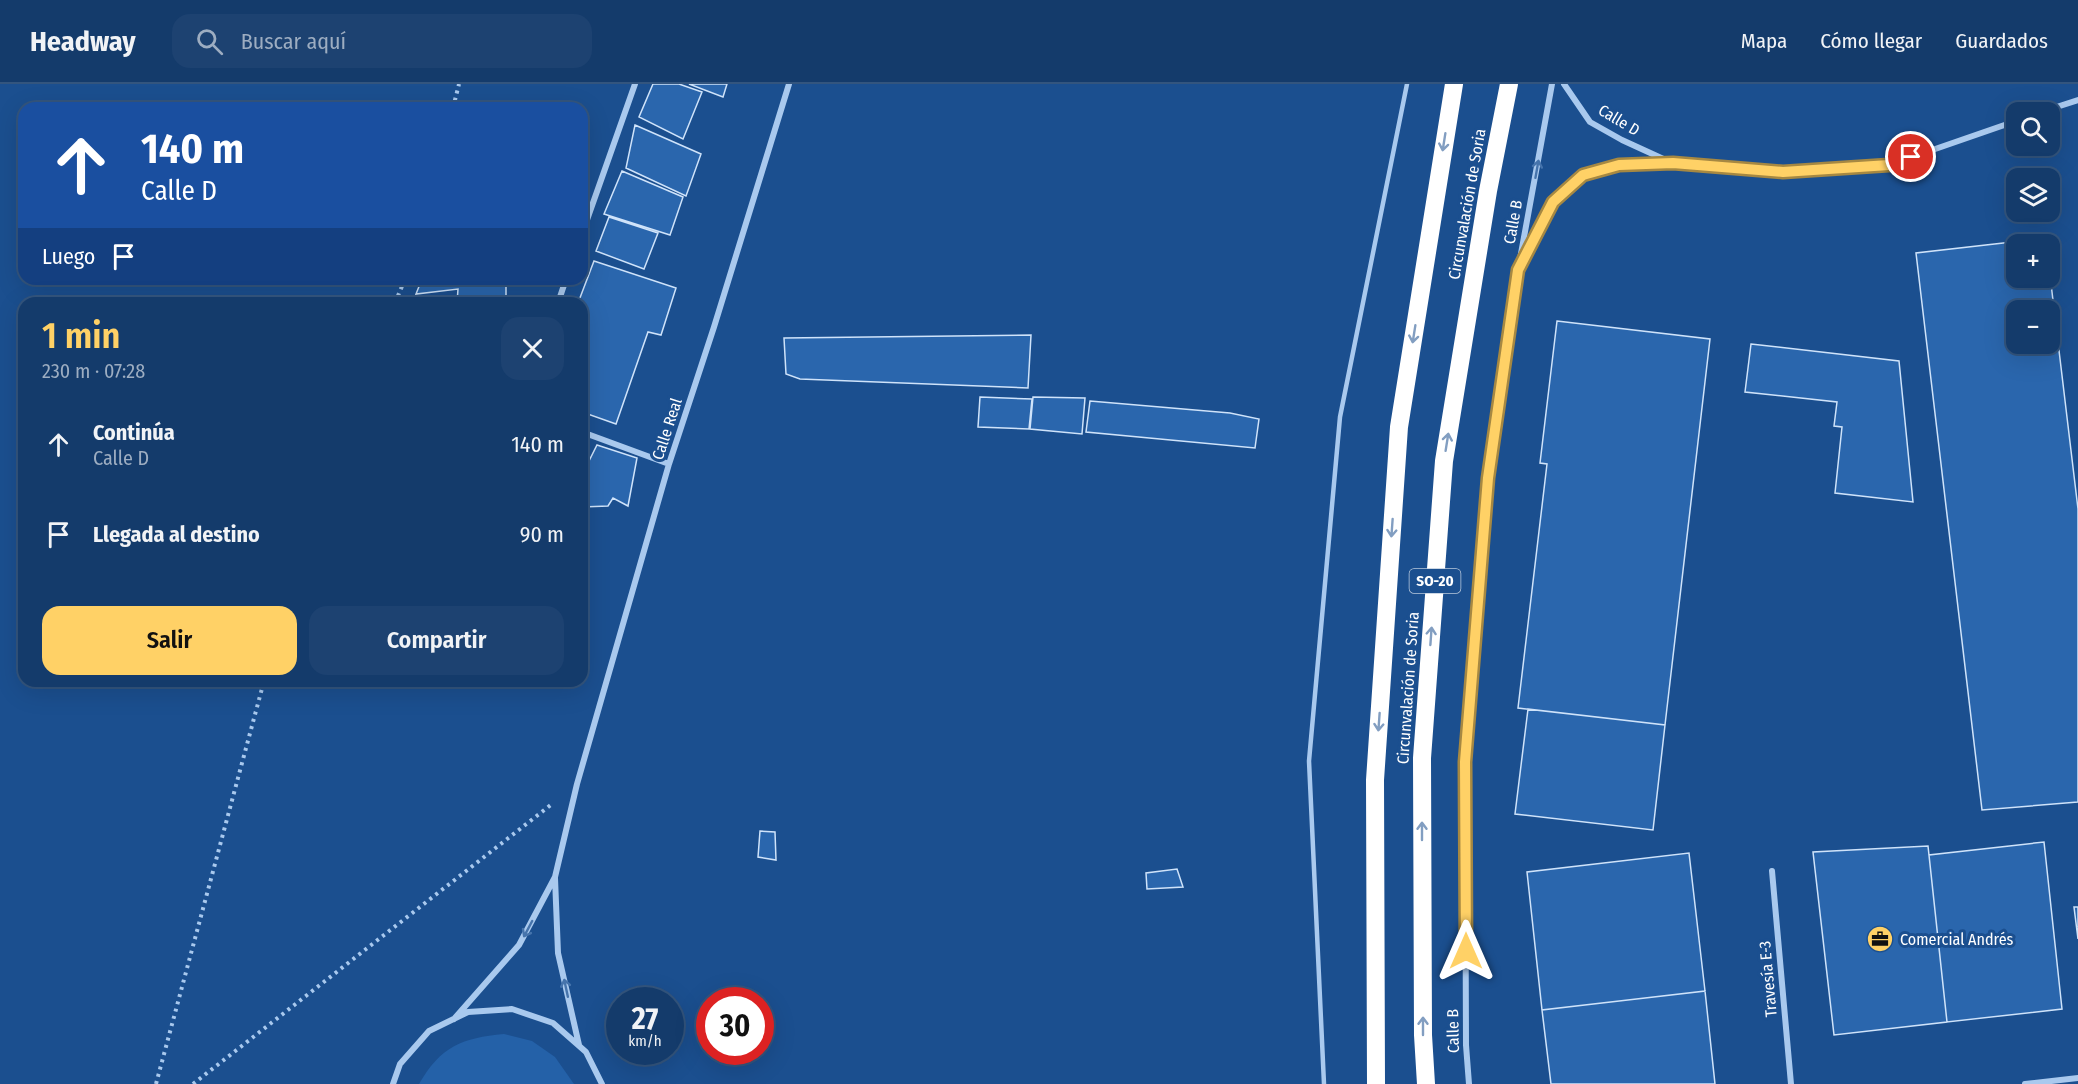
<!DOCTYPE html>
<html lang="es">
<meta charset="utf-8">
<style>
:root{--surface:#143b6b;--page:#1d4271;--text:#f1f3f6;--muted:#9dadc1;--line:#33557e;--accent:#ffd166}
body{margin:0;font-family:"Fira Sans Condensed",sans-serif;background:var(--page);color:var(--text);height:100vh;display:flex;flex-direction:column;font-size:22px;white-space:nowrap}
*{box-sizing:border-box;margin:0}
p{font-size:20px;color:var(--muted)}
.icon{flex:none;width:33px;height:33px;fill:none;stroke:currentColor;stroke-width:2;stroke-linecap:round;stroke-linejoin:round}
.map{position:relative;flex:1;overflow:hidden}
.side{position:absolute;left:18px;top:213px;width:570px;height:390px;display:flex;flex-direction:column;background:var(--surface);border-radius:18px;box-shadow:0 6px 24px #0002,0 0 0 2px var(--line)}
.side>*{flex:none}
.hud{position:absolute;left:18px;top:18px;width:570px;height:183px;border-radius:18px;box-shadow:0 6px 24px #0002,0 0 0 2px var(--line);background:#1a4fa0;color:#fff;overflow:hidden}
.fabs{position:absolute;left:2006px;top:18px;display:grid;gap:12px}
.fabs a{display:grid;place-items:center;width:54px;height:54px;border-radius:12px;background:var(--surface);box-shadow:0 6px 24px #0002,0 0 0 2px var(--line);font-size:30px}
.speed{position:absolute;left:606px;top:903px;display:flex;gap:12px;font-size:30px;font-weight:700;text-align:center}
.speed>*{display:grid;place-content:center;width:78px;height:78px;border-radius:50%;background:var(--surface);box-shadow:0 6px 24px #0002,0 0 0 2px var(--line);line-height:1}
.speed small{font-size:15px;font-weight:400}
.speed .limit{border:9px solid #d22;background:#fff;color:#111}
.pin{position:absolute;display:grid;place-items:center;width:51px;height:51px;color:#fff;margin:-26px;border:3px solid #fff;border-radius:50%;box-shadow:0 2px 6px #0007}
.me{position:absolute;width:66px;margin:-33px;rotate:0deg;stroke-linejoin:round;filter:drop-shadow(0 0 4px #0008)}
.turn{display:flex;align-items:center;gap:21px;height:126px;padding:0 24px;font-size:27px}
.turn .icon{width:78px;height:78px;stroke-width:2.5}
.turn b{display:block;font-size:42px;line-height:51px}
.then{display:flex;align-items:center;height:57px;padding:0 24px;background:#0003;gap:12px;font-size:22px}
.round{display:grid;place-items:center;flex:none;width:63px;height:63px;border-radius:18px;background:var(--page)}
.head{display:flex;align-items:center;justify-content:space-between;height:102px;padding:0 24px}
h1{font-size:36px;font-weight:600;line-height:45px;color:var(--accent)}
.button{display:flex;gap:12px;margin-top:auto;padding:12px 24px}
.button a{flex:1;height:69px;border-radius:18px;background:var(--accent);color:#111;font-size:24px;font-weight:600;line-height:69px;text-align:center}
.button a+a{background:var(--page);color:var(--text)}
ul{padding:0;list-style:none}
li{display:flex;align-items:center;gap:18px;height:90px;padding:0 24px}
li div{flex:1}
li b{display:block;font-size:22px}
li em{font-style:normal}
header{display:flex;align-items:center;gap:36px;box-sizing:border-box;height:84px;padding:0 30px;background:var(--surface);border-bottom:2px solid var(--line)}
header strong{font-size:28px}
nav{display:flex;gap:33px;margin-inline-start:auto;font-size:21px}
.search{width:420px;height:54px;background:var(--page);display:flex;align-items:center;gap:15px;box-sizing:border-box;padding:0 21px;border-radius:18px;color:var(--muted);font-size:22px}
.map>svg:first-child{display:block}
</style>
<header>
<strong>Headway</strong>
<div class="search"><svg class="icon" aria-label="search" viewBox="0 0 24 24"><circle cx="10" cy="10" r="6"/><path d="M15 15l6 6"/></svg>Buscar aquí</div>
<nav><a>Mapa</a><a>Cómo llegar</a><a>Guardados</a></nav>
</header>
<div class="map">
<svg width="2078" height="1000" viewBox="0 0 2078 1000">
<rect width="100%" height="100%" fill="#1b4f8f"/>
<!-- green -->
<path fill="#2461a8" d="M504 950 532 957 555 973 574 1000H419C441 962 462 954 504 950Z"/>
<!-- building -->
<path fill="#2a66ad" stroke="#cfe3fa" stroke-width="1.5" fill-rule="evenodd" d="M653 0H679L702 8 683 55 639 33Z
M689 0H727L723 13Z
M635 41 701 70 686 112 626 84Z
M622 87 683 113 670 151 604 130Z
M609 133 658 149 644 185 596 167Z
M2046 154V160H2016V194H2049V183L2078 425V718L1982 726 1916 169ZM2016 226H2049V260H2016Z
M594 177 676 204 661 251 648 248 616 340 582 328V219H578Z
M422 195H506V219H457L458 205 416 210Z
M1557 237 1710 255 1665 641 1518 624 1547 380 1540 379Z
M1031 251 1028 304 800 295 786 290 784 254Z
M1751 260 1899 277 1913 418 1835 409 1842 343 1834 342 1837 318 1745 308Z
M980 313 1032 315 1029 345 978 343Z
M1033 313 1085 314 1082 350 1030 345Z
M1090 317 1230 329 1259 335 1255 364 1086 348Z
M597 361 637 374 628 422 613 414 608 422 582 423V401L584 387Z
M1528 625 1665 641 1653 746 1515 730Z
M760 747 775 748 776 776 758 773Z
M2044 758 2062 925 1947 938 1929 771Z
M1928 762 1947 938 1834 951 1813 768Z
M1689 769 1705 907 1542 926 1527 788Z
M1177 785 1183 803 1147 805 1146 789Z
M2074 823H2078V855Z
M1705 907 1715 1000H1551L1542 926Z"/>
<g fill="none" stroke-linecap="round" stroke-linejoin="round">
<!-- path -->
<path stroke="#a9c9ee" stroke-width="4" stroke-dasharray="3 4.5" stroke-linecap="butt" d="M453 24 459 0
M395 219 405 195
M156 1000 264 597
M193 1000 552 720"/>
<!-- lane -->
<path stroke="#a9c9ee" stroke-width="4.5" d="M1324 1000 1309 677 1340 333 1407 0"/>
<!-- street -->
<path stroke="#a9c9ee" stroke-width="6" d="M1564 0 1590 38 1622 56 1670 78
M2041 28 2078 16
M582 150 635 0
M1521 180 1553 118 1583 91 1619 81 1673 79 1783 88 1889 81 2016 37
M558 219 566 195
M582 348 669 380
M1772 787 1791 1000
M555 794 558 869 579 961
M454 935 519 861 555 793 577 700 669 380 714 243 789 0
M393 1000 400 980 429 947 468 928 512 925 553 939 586 968 602 1000
M1469 1000 1466 961 1465 678 1488 394 1518 186 1552 0
M2025 1000 2078 994"/>
<!-- highway -->
<path stroke="#fff" stroke-width="18" d="M1376 1000 1375 696 1399 343 1454 0
M1426 1000 1423 951 1422 674 1444 377 1488 107 1509 0"/>
</g>
<!-- one-way arrows -->
<defs><path id="oneway-shaft" d="M-6 0H5M1.5-3L5.5 0L1.5 3" fill="none" stroke-width="1.6" stroke-linecap="round" stroke-linejoin="round" transform="scale(1.5)"/></defs>
<g stroke="#829ec1">
<use href="#oneway-shaft" transform="translate(1444 58) rotate(99)"/>
<use href="#oneway-shaft" transform="translate(1414 250) rotate(99)"/>
<use href="#oneway-shaft" transform="translate(1447 358) rotate(-81)"/>
<use href="#oneway-shaft" transform="translate(1392 444) rotate(94)"/>
<use href="#oneway-shaft" transform="translate(1431 552) rotate(-86)"/>
<use href="#oneway-shaft" transform="translate(1379 638) rotate(94)"/>
<use href="#oneway-shaft" transform="translate(1422 747) rotate(-90)"/>
<use href="#oneway-shaft" transform="translate(1423 942) rotate(-90)"/>
</g>
<g stroke="#4674ac">
<use href="#oneway-shaft" transform="translate(1537 85) rotate(-80)"/>
<use href="#oneway-shaft" transform="translate(528 845) rotate(118)"/>
<use href="#oneway-shaft" transform="translate(566 904) rotate(-102)"/>
</g>
<g fill="none" stroke-linecap="round" stroke-linejoin="round">
<!-- route casing -->
<g stroke="#a68842" stroke-width="15">
<path id="route" d="M1466 867 1465 678 1488 394 1518 186 1553 118 1583 91 1619 81 1673 79 1783 88 1889 81 1911 73"/>
</g>
<!-- route -->
<use href="#route" stroke="#ffd166" stroke-width="10"/>
</g>
<!-- icons -->
<defs>
<g id="office-disc" transform="scale(1.35)"><circle r="9.5" fill="#ffd166" stroke="#1b4f8f"/><path d="M-6-3h4V-5.5h4V-3h4V5H-6ZM-1-4.5V-3h2v-1.5ZM-6 0V1H6V0Z" fill="#111"/></g>
</defs>
<g fill-rule="evenodd">
<use href="#office-disc" x="1880" y="855"/>
</g>
<g text-anchor="middle" dominant-baseline="central" stroke-width="6" stroke-linejoin="round" paint-order="stroke">
<!-- shield labels -->
<rect fill="#1b4f8f" stroke="#bbcadd" stroke-width="1.5" x="1409.5" y="485" width="51" height="24" rx="4.5"/>
<g font-size="15" font-weight="bold" fill="#fff">
<text x="1435" y="497">SO-20</text>
</g>
<!-- street labels -->
<g font-size="16" fill="#fff" stroke="#1b4f8f">
<text transform="translate(1619 36) rotate(31)">Calle D</text>
<text transform="translate(1467 120) rotate(-80)">Circunvalación de Soria</text>
<text transform="translate(1513 138) rotate(-80)">Calle B</text>
<text transform="translate(667 345) rotate(-72)">Calle Real</text>
<text transform="translate(1408 604) rotate(-86)">Circunvalación de Soria</text>
<text transform="translate(1768 895) rotate(-95)">Travesía E-3</text>
<text transform="translate(1453 947) rotate(-91)">Calle B</text>
</g>
<!-- poi labels -->
<g font-size="16" fill="#fff" stroke="#1b4f8f" text-anchor="start">
<text x="1900" y="855">Comercial Andrés</text>
</g>
</g>
</svg>
<div class="fabs">
<a><svg class="icon" aria-label="search" viewBox="0 0 24 24"><circle cx="10" cy="10" r="6"/><path d="M15 15l6 6"/></svg></a>
<a><svg class="icon" aria-label="layers" viewBox="0 0 24 24"><path d="M12 4l9 5-9 5-9-5zM3 14l9 5 9-5"/></svg></a>
<a>+</a>
<a>−</a>
</div>
<div class="speed"><div>27<small>km/h</small></div><div class="limit">30</div></div>
<div class="pin" style="left:1911px;top:73px;background:#d93025"><svg class="icon" aria-label="arrive" viewBox="0 0 24 24"><path d="M6 21V4h12l-3 4 3 4H6"/></svg></div>
<svg class="me" style="left:1466px;top:867px" viewBox="-20 -20 40 40"><path d="M0-17L14 15 0 8-14 15z" fill="#ffd166" stroke="#fff" stroke-width="4"/></svg>
<div class="hud">
<div class="turn"><svg class="icon" aria-label="ahead" viewBox="0 0 24 24"><path d="M12 20V5M6 11l6-6 6 6"/></svg><div><b>140 m</b>Calle D</div></div>
<div class="then">Luego<svg class="icon" aria-label="arrive" viewBox="0 0 24 24"><path d="M6 21V4h12l-3 4 3 4H6"/></svg></div>
</div>
<section class="side">
<div class="head"><div><h1>1 min</h1><p>230 m · 07:28</p></div><a class="round"><svg class="icon" aria-label="close" viewBox="0 0 24 24"><path d="M6 6l12 12M18 6L6 18"/></svg></a></div>
<ul>
<li><svg class="icon" aria-label="ahead" viewBox="0 0 24 24"><path d="M12 20V5M6 11l6-6 6 6"/></svg><div><b>Continúa</b><p>Calle D</p></div><em>140 m</em></li>
<li><svg class="icon" aria-label="arrive" viewBox="0 0 24 24"><path d="M6 21V4h12l-3 4 3 4H6"/></svg><div><b>Llegada al destino</b></div><em>90 m</em></li>
</ul>
<div class="button"><a>Salir</a><a>Compartir</a></div>
</section>
</div>
